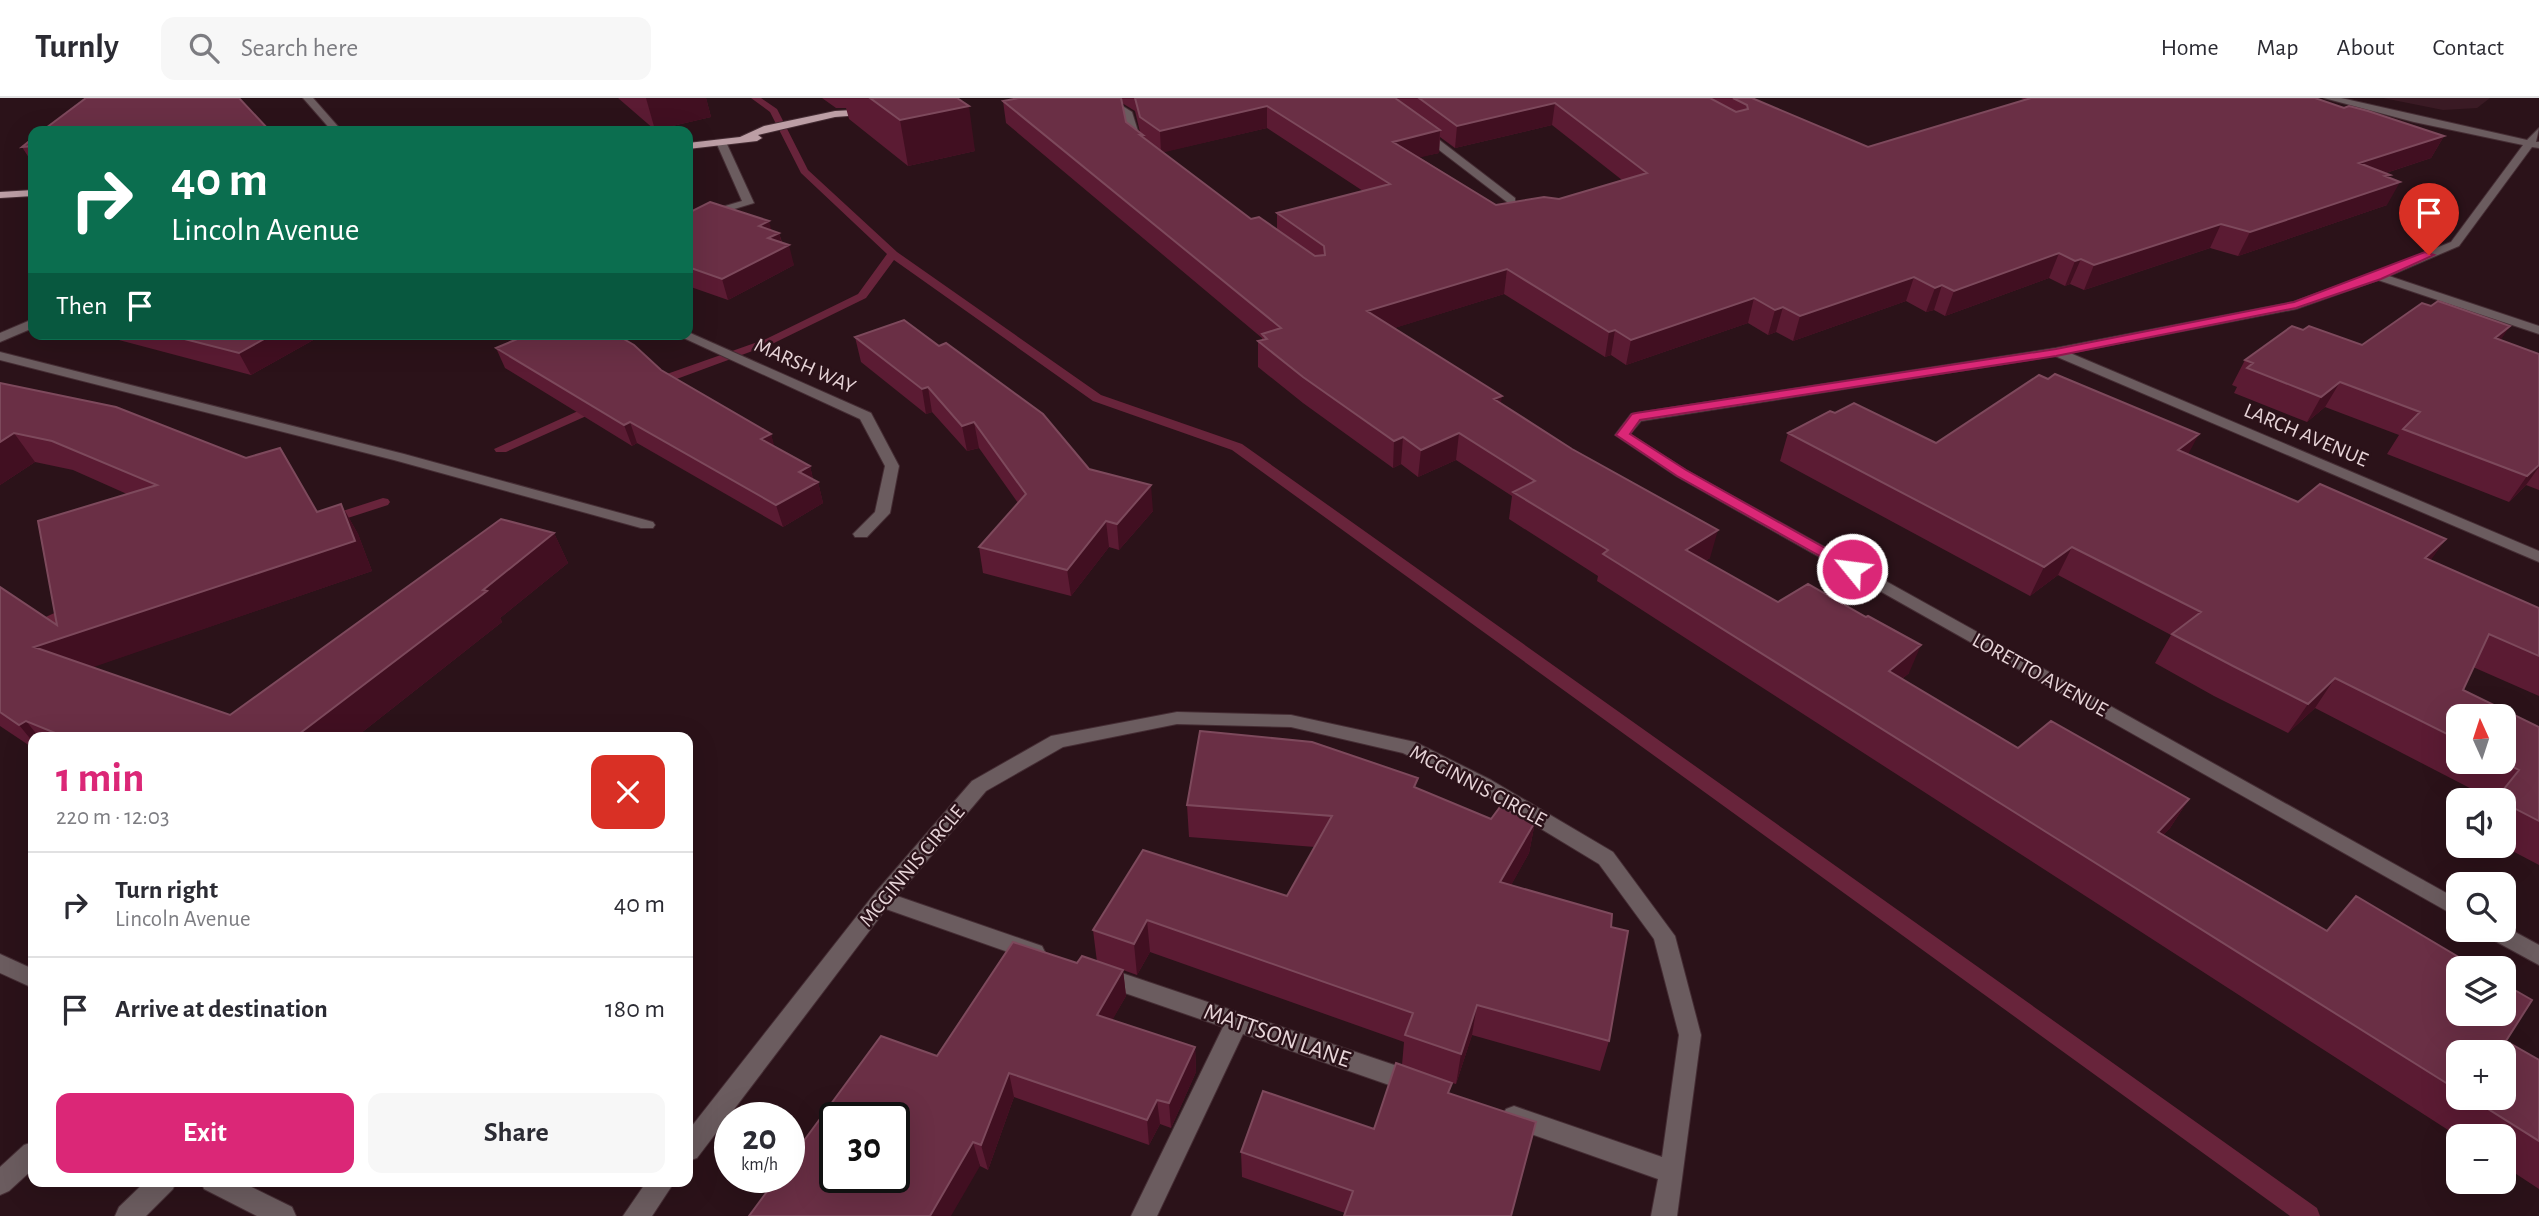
<!DOCTYPE html>
<meta charset="utf-8">
<style>
:root{--surface:#fff;--page:#f7f7f7;--text:#2b2b33;--muted:#7c7c81;--line:#e1e1e2;--accent:#db2777}
body{margin:0;font-family:"Alegreya Sans",sans-serif;background:var(--page);color:var(--text);height:100vh;display:flex;flex-direction:column;font-size:26px;white-space:nowrap}
*{box-sizing:border-box;margin:0}
p{font-size:23px;color:var(--muted)}
.icon{flex:none;width:38px;height:38px;fill:none;stroke:currentColor;stroke-width:2;stroke-linecap:round;stroke-linejoin:round}
.map{position:relative;flex:1;overflow:hidden}
.drawer{position:absolute;left:28px;top:634px;width:665px;height:455px;display:flex;flex-direction:column;background:var(--surface);border-radius:14px;box-shadow:0 7px 28px #0002}
.drawer>*{flex:none}
.top-card{position:absolute;left:28px;top:28px;width:665px;height:214px;border-radius:14px;box-shadow:0 7px 28px #0002;background:#0b6e4f;color:#fff;overflow:hidden}
.needle{width:46px;rotate:357deg}
.fabs{position:absolute;left:2446px;top:606px;display:grid;gap:14px}
.fabs a{display:grid;place-items:center;width:70px;height:70px;border-radius:14px;background:var(--surface);box-shadow:0 7px 28px #0002;font-size:35px}
.speed{position:absolute;left:714px;top:1004px;display:flex;gap:14px;font-size:35px;font-weight:700;text-align:center}
.speed>*{display:grid;place-content:center;width:91px;height:91px;border-radius:50%;background:var(--surface);box-shadow:0 7px 28px #0002;line-height:1}
.speed small{font-size:18px;font-weight:400}
.speed .limit{border:4px solid #111;border-radius:10px;background:#fff;color:#111}
.pin{position:absolute;display:grid;place-items:center;width:60px;height:60px;color:#fff;margin:-72px -30px;border-radius:50% 50% 50% 0;rotate:-45deg;box-shadow:0 0 7px #0007}
.pin .icon{rotate:45deg}
.me{position:absolute;width:77px;margin:-38px;rotate:299deg;stroke-linejoin:round;filter:drop-shadow(0 0 5px #0008)}
.turn{display:flex;align-items:center;gap:24px;height:147px;padding:0 28px;font-size:32px}
.turn .icon{width:91px;height:91px;stroke-width:2.5}
.turn b{display:block;font-size:49px;line-height:60px}
.then{display:flex;align-items:center;height:66px;padding:0 28px;background:#0003;gap:14px;font-size:26px}
.round{display:grid;place-items:center;flex:none;width:74px;height:74px;border-radius:14px;background:var(--page)}
.head{display:flex;align-items:center;justify-content:space-between;height:119px;padding:0 28px}
h1{font-size:42px;font-weight:600;line-height:52px;color:var(--accent)}
.cta{display:flex;gap:14px;margin-top:auto;padding:14px 28px}
.cta a{flex:1;height:80px;border-radius:14px;background:var(--accent);color:#fff;font-size:28px;font-weight:600;line-height:80px;text-align:center}
.cta a+a{background:var(--page);color:var(--text)}
ul{padding:0;list-style:none}
li{display:flex;align-items:center;gap:21px;height:105px;padding:0 28px;border-top:2px solid var(--line)}
li div{flex:1}
li b{display:block;font-size:26px}
li em{font-style:normal}
header{display:flex;align-items:center;gap:42px;box-sizing:border-box;height:98px;padding:0 35px;background:var(--surface);border-bottom:2px solid var(--line)}
header strong{font-size:33px}
nav{display:flex;gap:38px;margin-inline-start:auto;font-size:24px}
.search{width:490px;height:63px;background:var(--page);display:flex;align-items:center;gap:18px;box-sizing:border-box;padding:0 24px;border-radius:14px;color:var(--muted);font-size:26px}
.map>svg:first-child{display:block}
</style>
<header>
<strong>Turnly</strong>
<div class="search"><svg class="icon" aria-label="search" viewBox="0 0 24 24"><circle cx="10" cy="10" r="6"/><path d="M15 15l6 6"/></svg>Search here</div>
<nav><a>Home</a><a>Map</a><a>About</a><a>Contact</a></nav>
</header>
<div class="map">
<svg width="2539" height="1118" viewBox="0 0 2539 1118">
<rect width="100%" height="100%" fill="#2b1219"/>
<!-- built -->
<path fill="#3a1a24" d="M2383 0H2490L2477 10 2443 12Z"/>
<g fill="none" stroke-linecap="round" stroke-linejoin="round">
<!-- stream -->
<path fill="#68243b" fill-rule="evenodd" d="M751 0H761L777 11 808 72 897 154 1101 297 1242 346 2317 1110 2320 1118H2290L1232 352 1093 303 894 162 866 200 774 245 655 289H647V283L766 241 858 196 887 156 801 75 770 14Z
M598 304 602 305V311L506 354H496L494 351Z
M383 400 388 401 390 404 388 407 326 427 319 423 321 420Z
M74 506 79 508 82 511 79 514 0 551V540Z"/>
<!-- minor casing -->
<g stroke="#452d34" stroke-width="2">
<path id="minor" d="M303 0H313L342 33H332Z
M1098 0H1110L1132 14 1143 49H1135L1129 43 1124 17Z
M2324 0H2341L2527 42 2539 30 2536 44H2539V50L2532 49 2459 148 2389 178 2539 228V236L2378 182 2296 211 2070 255 2539 453V464L2055 258 1641 323 1630 336 1686 372 2459 802V820L1676 378 1615 337 1631 316 1636 315 2056 250 2293 204 2374 175 2451 144 2523 47 2414 24Z
M1417 31H1425L1515 100V104H1507L1417 35Z
M717 42 726 44 754 105 688 125V119L742 103 716 44Z
M33 221V230L0 244V235Z
M688 234 871 315 899 368 890 415 867 439H855L853 436 875 414 885 368 860 321 675 236Z
M0 254 404 356 653 424 655 427 653 430H641L394 362 0 262Z
M1177 614 1291 617 1415 644 1491 682 1613 754 1675 838 1701 937 1677 1118H1651L1658 1081 1506 1027 1502 1019 1506 1011 1514 1008 1662 1059 1679 937 1654 841 1599 766 1477 692 1403 655 1291 629 1177 626 1063 649 986 693 897 798 1042 848 1045 854 1042 860 1034 863 886 811 697 1060 688 1063V1033L875 795 972 683 1051 638Z
M2504 828 2539 847V867L2484 837 2481 831H2504Z
M0 856 33 871V890L0 875Z
M1104 869 1415 974 1423 978 1427 985 1423 992 1415 996 1243 936 1157 1118H1131L1223 929 1096 885 1093 878 1096 871Z
M33 1044V1071L9 1093 0 1097V1069L24 1047Z
M146 1083H176L173 1091 146 1118H115L119 1109Z
M201 1083H239L292 1109 296 1118H257L204 1091Z
M647 1083H675L652 1118H623Z"/>
</g>
<!-- major casing -->
<g stroke="#452d34" stroke-width="2">
<path id="major" d="M871 11 876 14 874 16 835 19 758 37 762 40 757 43 688 51V45L740 39 764 28 835 13Z
M33 92V98L0 100V94Z"/>
</g>
<!-- minor -->
<use href="#minor" fill="#6b5c5f" fill-rule="evenodd"/>
<!-- major -->
<use href="#major" fill="#bc9ea5" fill-rule="evenodd"/>
</g>
<!-- wall -->
<path fill="#5b1b33" fill-rule="evenodd" d="M618 0H706L711 19 655 32Z
M822 0H957L975 53 908 68 849 21 846 10H836Z
M1019 0H1752L1868 49 2025 2 2021 0H2315L2344 10 2444 38 2431 60 2386 75 2390 77 2388 79 2387 107 2238 158 2210 150 2084 192 2070 186 2065 188 2049 180 1945 218 1934 212 1926 214 1906 203 1793 243 1776 234 1768 237 1748 225 1626 267 1611 257 1605 259 1504 196 1394 230 1501 305 1710 460 1705 463 1778 504 1909 575 1902 581 2018 650 2189 701 2170 730 2163 737 2539 962V1091L2504 1068V1038H2459V1039L1597 483 1598 478 1509 421 1512 398 1456 362 1418 379 1401 366 1393 370 1303 305 1258 269V243L1262 242V240L1006 25 1003 3ZM1122 5 1135 13 1140 34 1126 24ZM1552 27 1622 82 1559 101 1496 107 1419 59 1439 55 1440 39 1455 50ZM1267 30 1363 93 1277 115V132L1251 121 1163 54ZM2459 954 2504 999H2459Z
M33 40V63H31L22 49Z
M688 115 779 135 782 144 794 167 728 202 688 188Z
M2303 232 2362 247 2501 242 2539 256V392L2526 387 2509 404 2387 356 2399 337 2325 309 2307 324 2234 295 2237 289 2232 287 2245 262Z
M99 236H324L251 277 100 237Z
M855 239 1089 371 1153 413 1119 452 1109 449 1071 498 983 475 979 449 1018 405 979 350 967 353 932 314 926 316 861 264Z
M496 250 661 272 771 336 774 349 810 368 813 381 818 384 823 405 783 429 637 345 632 348 505 270Z
M0 285 317 414 341 406 358 436 372 473 92 569 230 617 554 435 568 465 500 520 502 524 356 639H33V650L0 628V489L57 527 127 396 73 372 35 364 0 387Z
M1835 315 1936 345 2188 356 2298 404 2446 441 2430 462 2539 510V598L2473 569 2463 592 2539 629V767L2501 747H2504V702H2493L2315 610 2288 635 2214 598 2155 565 2171 537 2058 477 2030 498 1780 363 1788 335ZM2459 618 2504 663H2459Z
M1417 690 1491 721 1535 724 1529 755 1511 787 1609 943 1600 973 1472 937 1456 986 1452 985 1345 1115 1242 1079 1241 1054 1374 1031 1402 967 1404 944 1150 854 1137 877 1123 872 1126 898 1112 922 1195 949 1196 974 1171 1030 1160 1026 1149 1047 1014 999 988 1072 980 1068 937 958 1077 865 1097 864 1093 832 1287 798 1315 749 1189 739 1187 707Z"/>
<!-- shaded-wall -->
<path fill="#410f21" d="M646 0H706L711 19 655 32Z
M1555 5 1552 27 1455 50 1457 28Z
M969 8 975 53 908 68 900 22Z
M1267 8V30L1161 55 1160 33Z
M1440 32 1439 55 1392 66 1393 44Z
M2444 38 2431 60 2346 88 2359 65Z
M2390 77 2383 90 2400 84 2387 107 2238 158 2250 134Z
M769 123 773 138 779 135 783 150 789 147 794 167 728 202 722 181 759 128Z
M2221 126 2210 150 2084 192 2094 167Z
M2059 155 2049 180 1945 218 1954 193Z
M2081 161 2070 186 2065 188 2075 163Z
M1507 171 1504 196 1366 239 1367 213Z
M1914 179 1906 203 1793 243 1800 218Z
M1942 187 1934 212 1926 214 1935 190Z
M1754 200 1748 225 1626 267 1631 242Z
M1783 209 1776 234 1768 237 1775 212Z
M2510 228 2494 252 2495 240Z
M1615 232 1611 257 1605 259 1609 234Z
M273 236H324L251 277 239 255Z
M2340 284 2325 309 2307 324 2321 299Z
M928 289 932 314 926 316 922 291Z
M1502 298 1498 324 1494 301Z
M630 324 637 345 632 348 624 327Z
M974 324 979 350 967 353 962 328Z
M14 335 35 364 0 387V344Z
M1459 335 1456 362 1418 379 1421 352Z
M771 336 777 357 761 341Z
M2199 336 2184 364 2178 352Z
M1403 339 1401 366 1393 370 1394 343Z
M2539 367V369L2526 387 2509 404 2527 378Z
M810 368 814 386 818 384 823 405 783 429 776 407 799 374Z
M1151 387 1153 413 1119 452 1117 426Z
M341 406 358 436 372 473 59 581 34 549Z
M1106 423 1109 449 1071 498 1067 472Z
M1718 432 1710 460 1679 480 1686 452Z
M554 435 568 465 500 520 502 524 356 639H295Z
M2446 441 2425 470V460Z
M2072 449 2058 477 2030 498 2044 469Z
M1921 547 1909 575 1877 602 1889 573Z
M2335 580 2315 610 2288 635 2308 606Z
M26 623 39 639H33V644L19 627Z
M2189 701 2170 730 2139 763 2158 734Z
M1535 724 1529 755 1495 816 1500 784Z
M1147 822 1150 854 1137 877 1134 846Z
M1123 872 1126 898 1101 942 1097 917Z
M1477 907 1472 937 1456 986 1461 956Z
M1195 949 1196 974 1171 1030 1169 1005Z
M1009 975 1014 999 988 1072 981 1047Z
M1157 1002 1160 1026 1149 1047 1147 1022Z
M973 1044 980 1068 951 1118H930Z"/>
<!-- building -->
<path fill="#6a2f45" stroke="#7d495c" stroke-width="2" fill-rule="evenodd" d="M86 0H239L270 33H42Z
M870 0H957L969 8 900 22Z
M1019 0H1121L1126 24 1143 37H1140L1251 121 1259 119 1315 158 1325 157 1324 148 1277 115 1390 86 1267 8 1160 33 1140 19 1135 0H1395L1440 32 1393 44 1496 107 1544 99 1559 101 1647 75 1555 5 1457 28 1419 0H1710L1736 14 1748 11 1747 7 1733 0H1752L1868 49 2031 0H2315L2344 10 2349 8 2368 13 2444 38 2359 65 2390 77 2385 78 2400 84 2250 134 2221 126 2094 167 2081 161 2075 163 2059 155 1954 193 1942 187 1935 190 1914 179 1800 218 1783 209 1775 212 1754 200 1631 242 1615 232 1609 234 1507 171 1367 213 1502 298 1494 301 1572 351 1718 432 1686 452 1778 504 1808 486 1866 519 1868 518 1921 547 1889 573 2018 650 2051 623 2189 701 2158 734 2327 833 2356 798 2477 870H2459V915H2504V886L2532 902 2506 943 2539 962V1043L2469 999H2504V954H2459V993L1603 456 1608 452 1513 394 1535 383 1459 335 1421 352 1403 339 1394 343 1303 279 1258 243 1267 241 1262 236 1281 230 1003 3Z
M33 40V48L22 49Z
M710 104 769 123 759 128 779 135 768 140 789 147 722 181 688 169V115Z
M2438 203 2510 228 2495 240 2539 256V367L2527 378 2403 331 2420 314 2340 284 2321 299 2247 270 2253 265 2245 262 2292 228 2303 232 2309 228 2362 247 2422 205 2431 208Z
M904 222 939 248 946 245 1043 316 1089 371 1151 387 1117 426 1106 423 1067 472 979 449 1026 396 974 324 962 328 928 289 922 291 855 239Z
M165 236H273L239 255Z
M529 236H615L634 247 661 272 771 336 761 341 810 368 799 374 818 384 776 407 630 324 624 327 496 250Z
M2055 276 2199 336 2178 352 2298 404 2320 386 2446 441 2425 460 2539 510V558L2489 536 2463 592 2539 629V723L2504 705V702L2496 701 2519 672 2502 663H2504V618H2459V642L2335 580 2308 606 2233 568 2172 536 2201 514 2072 449 2044 469 1788 335 1830 313 1835 315 1854 305 1936 345 2039 277 2048 281Z
M0 285 116 309 246 360 280 350 317 414 341 406 355 443 34 549 230 617 501 421 554 435 483 492 487 493 295 639H65L26 623 19 627 0 614V489L57 527 38 423 157 387 52 343 14 335 0 344Z
M1200 633 1312 644 1418 680 1414 689 1491 721 1500 709 1535 724 1500 784 1612 816 1611 829 1628 833 1609 943 1477 907 1461 956 1405 937 1413 915 1147 822 1134 846 1093 832 1143 752 1287 798 1332 718 1187 707Z
M1013 844 1077 865 1082 858 1123 872 1097 917 1195 949 1169 1005 1157 1002 1147 1022 1009 975 981 1047 973 1044 930 1118H749L777 1080H789V1063L881 938 937 958ZM835 1020H894V1080H835Z
M1396 965 1452 985 1448 995 1536 1024 1511 1118H1344L1353 1093 1241 1054 1263 993 1374 1031Z"/>
<!-- route -->
<path fill="#db2777" stroke="#8e194d" stroke-width="2" d="M2425 154 2434 157 2381 181 2296 210 2056 258 1640 322 1630 336 1686 372 1857 468 1859 471 1857 474 1852 476 1677 378 1616 337 1632 316 1636 315 2056 251 2294 204Z"/>
<g text-anchor="middle" dominant-baseline="central" stroke-width="5" stroke-linejoin="round" paint-order="stroke">
<!-- street labels -->
<g font-size="21" fill="#e7d4d8" stroke="#2b1219">
<text transform="translate(805 268) rotate(24)">MARSH WAY</text>
<text transform="translate(2306 337) rotate(23)">LARCH AVENUE</text>
<text transform="translate(2040 577) rotate(29)">LORETTO AVENUE</text>
<text transform="translate(1478 688) rotate(28)">MCGINNIS CIRCLE</text>
<text transform="translate(912 768) rotate(-50)">MCGINNIS CIRCLE</text>
</g>
<!-- near-street labels -->
<g font-size="24" fill="#e7d4d8" stroke="#2b1219">
<text transform="translate(1277 938) rotate(19)">MATTSON LANE</text>
</g>
</g>
</svg>
<div class="fabs">
<a><svg class="needle" viewBox="-14 -14 28 28"><path d="M0-13l5 13h-10z" fill="#e53935"/><path d="M0 13l5-13h-10z" fill="#7c7c81"/></svg></a>
<a><svg class="icon" aria-label="sound" viewBox="0 0 24 24"><path d="M4 9h4l5-4v14l-5-4H4zM17 9q2 3 0 6"/></svg></a>
<a><svg class="icon" aria-label="search" viewBox="0 0 24 24"><circle cx="10" cy="10" r="6"/><path d="M15 15l6 6"/></svg></a>
<a><svg class="icon" aria-label="layers" viewBox="0 0 24 24"><path d="M12 4l9 5-9 5-9-5zM3 14l9 5 9-5"/></svg></a>
<a>+</a>
<a>−</a>
</div>
<div class="speed"><div>20<small>km/h</small></div><div class="limit">30</div></div>
<div class="pin" style="left:2429px;top:157px;background:#d93025"><svg class="icon" aria-label="arrive" viewBox="0 0 24 24"><path d="M6 21V4h12l-3 4 3 4H6"/></svg></div>
<svg class="me" style="left:1852px;top:471px" viewBox="-20 -20 40 40"><circle r="17" fill="#db2777" stroke="#fff" stroke-width="3"/><path d="M0-11L8 9 0 5-8 9z" fill="#fff"/></svg>
<div class="top-card">
<div class="turn"><svg class="icon" aria-label="right" viewBox="0 0 24 24"><path d="M7 20v-9h11M14 6l5 5-5 5"/></svg><div><b>40 m</b>Lincoln Avenue</div></div>
<div class="then">Then<svg class="icon" aria-label="arrive" viewBox="0 0 24 24"><path d="M6 21V4h12l-3 4 3 4H6"/></svg></div>
</div>
<section class="drawer">
<div class="head"><div><h1>1 min</h1><p>220 m · 12:03</p></div><a class="round" style="background:#d93025;color:#fff"><svg class="icon" aria-label="close" viewBox="0 0 24 24"><path d="M6 6l12 12M18 6L6 18"/></svg></a></div>
<ul>
<li><svg class="icon" aria-label="right" viewBox="0 0 24 24"><path d="M7 20v-9h11M14 6l5 5-5 5"/></svg><div><b>Turn right</b><p>Lincoln Avenue</p></div><em>40 m</em></li>
<li><svg class="icon" aria-label="arrive" viewBox="0 0 24 24"><path d="M6 21V4h12l-3 4 3 4H6"/></svg><div><b>Arrive at destination</b></div><em>180 m</em></li>
</ul>
<div class="cta"><a>Exit</a><a>Share</a></div>
</section>
</div>
